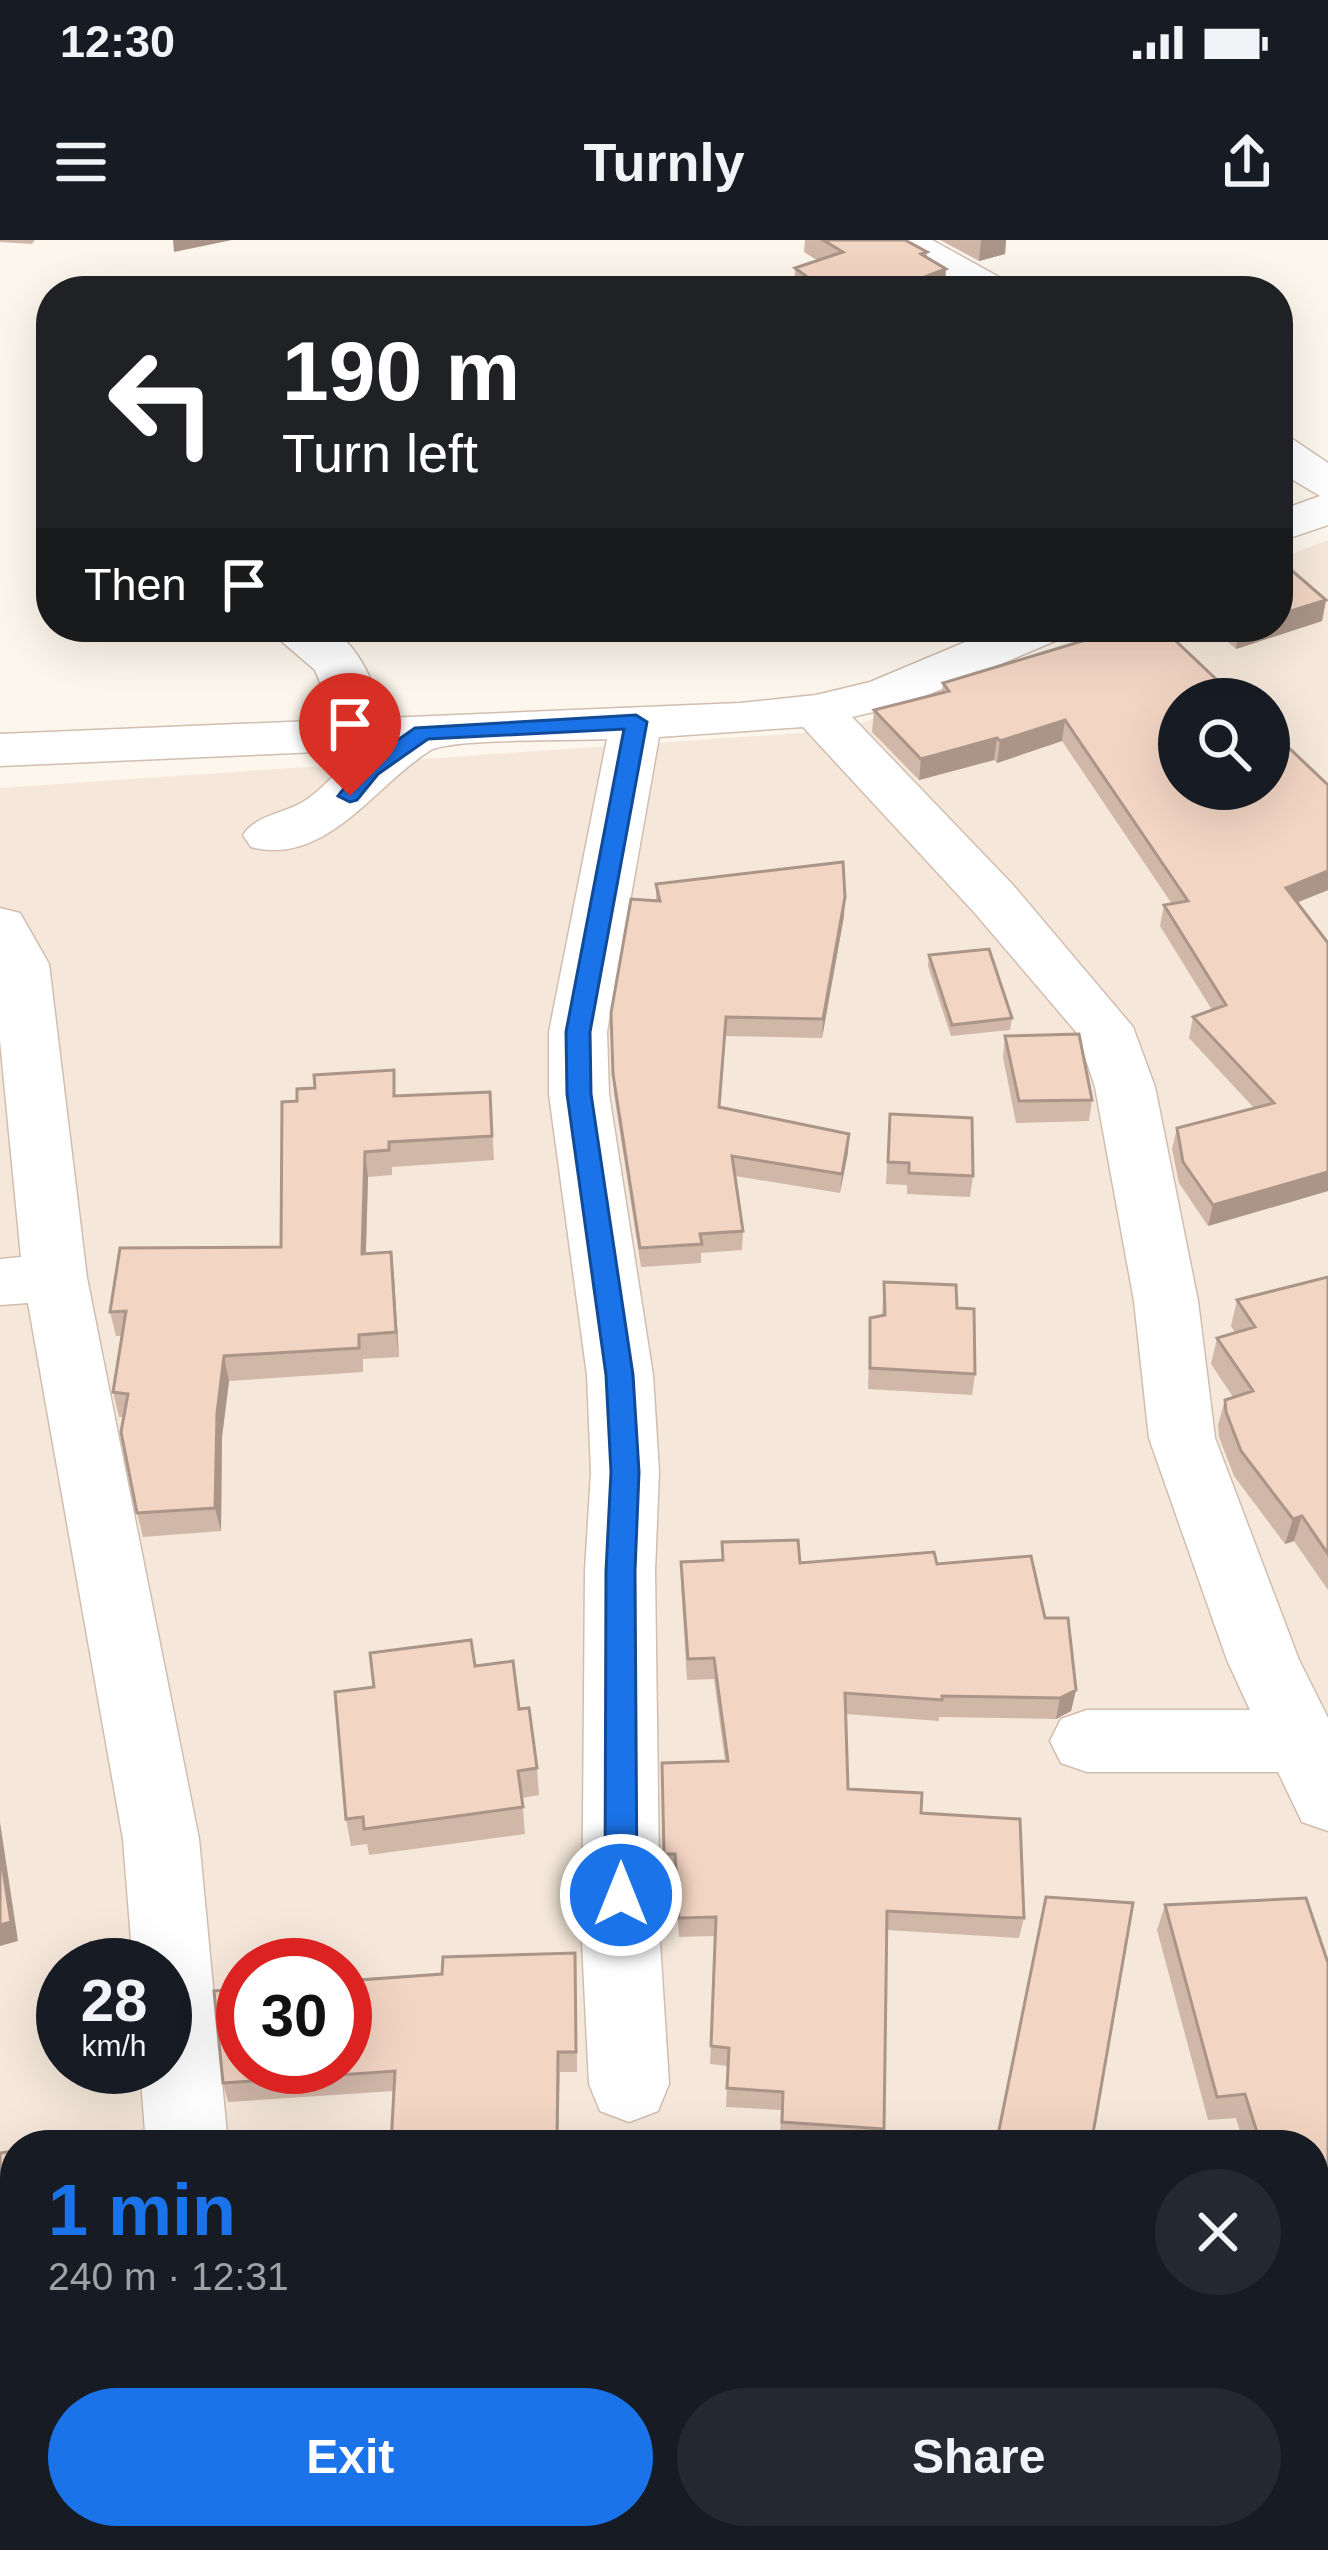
<!DOCTYPE html>
<meta charset="utf-8">
<style>
:root{--surface:#171b24;--page:#242831;--text:#f1f3f6;--muted:#9ea1a6;--accent:#1a73e8}
body{margin:0;font-family:Helvetica,sans-serif;background:var(--page);color:var(--text);height:100vh;display:flex;flex-direction:column;font-size:45px;white-space:nowrap}
*{box-sizing:border-box;margin:0}
p{font-size:39px;color:var(--muted)}
.icon{flex:none;width:66px;height:66px;fill:none;stroke:currentColor;stroke-width:2;stroke-linecap:round;stroke-linejoin:round}
.map{position:relative;flex:1;overflow:hidden}
.details{position:absolute;left:0px;top:1890px;width:1329px;height:420px;display:flex;flex-direction:column;background:var(--surface);border-radius:48px 48px 0 0;box-shadow:0 12px 48px #0002}
.details>*{flex:none}
.hud{position:absolute;left:36px;top:36px;width:1257px;height:366px;border-radius:48px;box-shadow:0 12px 48px #0002;background:#202124;color:#fff;overflow:hidden}
.buttons{position:absolute;left:1158px;top:438px;display:grid;gap:24px}
.buttons a{display:grid;place-items:center;width:132px;height:132px;border-radius:50%;background:var(--surface);box-shadow:0 12px 48px #0002;font-size:60px}
.speed{position:absolute;left:36px;top:1698px;display:flex;gap:24px;font-size:60px;font-weight:700;text-align:center}
.speed>*{display:grid;place-content:center;width:156px;height:156px;border-radius:50%;background:var(--surface);box-shadow:0 12px 48px #0002;line-height:1}
.speed small{font-size:30px;font-weight:400}
.speed .limit{border:18px solid #d22;background:#fff;color:#111}
.pin{position:absolute;display:grid;place-items:center;width:102px;height:102px;color:#fff;margin:-123px -51px;border-radius:50% 50% 50% 0;rotate:-45deg;box-shadow:0 0 12px #0007}
.pin .icon{rotate:45deg}
.me{position:absolute;width:132px;margin:-66px;rotate:0deg;stroke-linejoin:round;filter:drop-shadow(0 0 9px #0008)}
.turn{display:flex;align-items:center;gap:42px;height:252px;padding:0 48px;font-size:54px}
.turn .icon{width:156px;height:156px;stroke-width:2.5}
.turn b{display:block;font-size:84px;line-height:102px}
.then{display:flex;align-items:center;height:114px;padding:0 48px;background:#0003;gap:24px;font-size:45px}
.round{display:grid;place-items:center;flex:none;width:126px;height:126px;border-radius:63px;background:var(--page)}
.summary{display:flex;align-items:center;justify-content:space-between;height:204px;padding:0 48px}
h1{font-size:72px;font-weight:600;line-height:90px;color:var(--accent)}
.action{display:flex;gap:24px;margin-top:auto;padding:24px 48px}
.action a{flex:1;height:138px;border-radius:72px;background:var(--accent);color:#fff;font-size:48px;font-weight:600;line-height:138px;text-align:center}
.action a+a{background:var(--page);color:var(--text)}
.status{display:flex;justify-content:space-between;align-items:center;height:84px;padding:0 60px;background:var(--surface);direction:ltr}
.status svg{height:33px;fill:currentColor}
header{display:flex;justify-content:space-between;align-items:center;height:156px;padding:0 48px;background:var(--surface);font-size:54px;font-weight:600}
.map>svg:first-child{display:block}
</style>
<div class="status"><b>12:30</b><svg viewBox="0 0 49 12"><path d="M0 12V9h3v3zM5 12V6h3v6zM10 12V3h3v9zM15 12V0h3v12zM26 1h20v11H26zM47 4h2v5h-2z"/></svg></div>
<header><svg class="icon" aria-label="menu" viewBox="0 0 24 24"><path d="M4 6h16M4 12h16M4 18h16"/></svg>Turnly<svg class="icon" aria-label="share" viewBox="0 0 24 24"><path d="M12 15V3M7 8l5-5 5 5M5 13v7h14v-7"/></svg></header>
<div class="map">
<svg width="1328" height="2310" viewBox="0 0 1328 2310">
<rect width="100%" height="100%" fill="#fdf6ec"/>
<!-- residential -->
<path fill="#f5e8da" fill-rule="evenodd" d="M1328 300V2310H0V548L844 490 1106 387H1278V319ZM1179 459H1269V549H1179ZM63 1725H165V1827H63ZM243 1725H345V1827H243ZM15 1905H1314V2295H15Z"/>
<g fill="none" stroke-linecap="round" stroke-linejoin="round">
<!-- minor casing -->
<g stroke="#d1beb0" stroke-width="3">
<path id="minor" d="M881 0H932L1008 42 1014 51H962L887 9Z
M1278 196 1294 200 1328 223V285L1278 302V271L1320 256 1278 231Z
M265 387C283 387 305 383 322 387 357 395 375 448 386 478L740 463 816 455 870 442 1001 387H1069L1062 398 904 465 852 477 1013 645 1133 787 1155 847 1198 1061 1215 1198 1299 1420 1328 1478V1591L1302 1582 1278 1532H1087L1061 1523 1050 1501 1061 1479 1087 1470H1250L1227 1420 1149 1198 1134 1061 1095 847 1077 793 973 671 803 487 659 497 607 792 609 854 653 1135 659 1232 655 1331 660 1702 669 1844 658 1871 629 1882 600 1871 589 1844 582 1702 585 1331 591 1232 587 1135 549 854V792L607 499C574 501 453 498 431 510 375 544 327 627 251 607L243 595C256 575 282 574 303 562 327 547 340 525 363 510L0 526V494L335 480 315 430Z
M0 668 20 673 49 724 87 1038 199 1599 228 1905H146L140 1827H165V1725H133L123 1599 28 1063 0 1065V1019L21 1017 0 800Z
M1328 2073V2163L1314 2168V2079Z
M1031 2295H1126L1120 2310H1025Z"/>
</g>
<!-- minor -->
<use href="#minor" fill="#fff" fill-rule="evenodd"/>
</g>
<!-- wall -->
<path fill="#d1b7a8" d="M0 0H35L32 4 0 2Z
M805 0H905L927 12V18L946 29 944 51H794L795 28 818 21 804 12Z
M940 0H1006L1005 14 979 21Z
M1326 360 1322 381 1236 409 1211 387H1278Z
M943 443 1328 545V650L1298 662 1328 703V951L1208 986 1179 943 1172 909 1177 888 1254 868 1189 798 1193 777 1212 770 1160 686 1164 665 1172 664 1062 501 997 523 994 520 919 540 872 492 874 470 942 453Z
M656 644 844 676 822 798 725 796 720 867 849 894 840 953 735 936 743 991 742 1010 701 1013V1023L641 1027 614 854 612 792 656 661Z
M929 715 1012 778 1010 790 951 796 928 726Z
M1005 796 1092 860 1089 881 1016 883 1003 817Z
M490 852 494 920 392 927V935L368 937 366 1014 391 1012 399 1117 363 1119V1132L229 1141 222 1197 221 1291 143 1297 137 1273 124 1177H119L113 1152 122 1096H116L110 1072 281 1007 396 856Z
M890 874 973 936 970 957 907 954V945L886 944Z
M1328 1037V1350L1294 1301 1285 1304 1234 1236 1219 1197 1218 1185 1225 1160 1233 1157 1211 1124 1217 1098 1235 1093 1231 1086 1237 1060Z
M884 1042 957 1068 975 1134 972 1155 868 1149 870 1078 882 1076Z
M722 1302 800 1323 937 1324 1045 1378 1076 1450 1071 1471 1056 1479 939 1477V1481L845 1474 848 1549 921 1573 1024 1678 1019 1698 887 1690 884 1889 882 1905 780 1900 781 1870 726 1867 728 1826 710 1824 716 1696 679 1697 675 1634H664L662 1523 725 1521 714 1439 687 1440 681 1343V1322L722 1320Z
M475 1426 519 1469 537 1528 539 1555 522 1558 525 1594 369 1615 367 1604 351 1606 346 1579 374 1447Z
M1165 1665 1328 1723V1997L1323 1998 1327 2006 1317 2028H1314V1905H1244L1236 1878 1208 1880 1157 1690Z
M576 1733 577 1832H560L558 1905H391L394 1851 228 1862 223 1843Z
M15 1911V2037L0 2039V1913Z
M602 2295 708 2310H602Z"/>
<!-- shaded-wall -->
<path fill="#aa9588" d="M173 0H232L174 12Z
M981 0H1006L1005 14 979 21Z
M946 29 944 51H887Z
M1326 360 1322 381 1236 409 1240 387H1278V375Z
M1065 480 1062 501 997 523 1000 501Z
M997 498 994 520 919 540 921 519Z
M1328 631V650L1281 669 1286 648Z
M845 657 844 676 822 798 823 779Z
M849 894 848 913 840 953 842 934Z
M365 912 368 937 365 1039 362 1014Z
M1328 932V951L1208 986 1213 965Z
M391 1012 394 1036 399 1117 396 1092Z
M224 1116 229 1141 222 1197 221 1291 215 1268 217 1173Z
M1302 1276 1294 1301 1285 1304 1293 1279Z
M1076 1450 1071 1471 1056 1479 1060 1458Z
M0 1582 18 1701 0 1706Z
M1327 2006 1317 2028H1314V2010Z"/>
<!-- building -->
<path fill="#f3d5c3" stroke="#aa9588" stroke-width="3" d="M823 0H905L927 12 921 14 946 29 887 51H826L795 28 843 12Z
M1282 322 1326 360 1278 375V324Z
M1129 387H1161L1237 459H1179V549H1269V489L1328 545V631L1286 648 1328 703V932L1213 965 1183 922 1177 888 1274 863 1193 777 1226 765 1164 665 1188 661 1065 480 1000 501 997 498 921 519 874 470 949 451 943 443Z
M843 622 845 657 823 779 726 777 719 867 849 894 842 934 732 916 743 991 700 994 702 1004 640 1008 613 834 611 773 631 659 660 661 656 644Z
M989 709 1012 778 952 785 929 715Z
M1079 794 1092 860 1019 861 1005 796Z
M394 830V856L490 852 492 896 389 902V910L365 912 362 1014 391 1012 396 1092 359 1095V1108L224 1116 217 1173 215 1268 137 1273 121 1192 128 1154 113 1152 126 1071 110 1072 120 1008 281 1007 282 862 297 861V849L315 848 314 835Z
M890 874 972 878 973 936 909 933V923L888 922Z
M1328 1037V1314L1302 1276 1293 1279 1241 1211 1226 1172 1225 1160 1253 1151 1217 1098 1255 1087 1237 1060Z
M884 1042 956 1045 957 1068 974 1069 975 1134 870 1128V1078L885 1075Z
M798 1300 800 1323 934 1312 937 1324 1031 1316 1045 1378H1068L1076 1450 1060 1458 942 1456V1460L845 1453 848 1549 922 1553 921 1573 1020 1579 1024 1678 887 1671 884 1889 782 1882 783 1852 727 1848 729 1808 711 1806 716 1677 679 1678 675 1614H664L662 1523 728 1521 714 1418 688 1419 681 1322 723 1320 722 1302Z
M471 1400 475 1426 513 1421 519 1469 529 1468 537 1528 518 1531 523 1567 364 1589 363 1577 346 1579 335 1452 374 1447 370 1413Z
M0 1610 11 1682 0 1685Z
M1046 1657 1133 1663 1091 1905H996Z
M1306 1658 1328 1723V1977L1314 1979V1905H1261L1245 1854 1217 1857 1165 1665Z
M575 1713 576 1812H558L557 1905H391L395 1831 223 1843 214 1751 243 1748V1827H345V1741L442 1734 443 1717Z
M99 1901V1905H65Z
M15 1911V2020L0 2022V1913Z
M1314 1979 1327 2006 1314 2010Z
M602 2295H708V2309L602 2306Z
M1219 2297 1228 2310H1200Z"/>
<!-- route -->
<path fill="#1a73e8" stroke="#114b97" stroke-width="3" d="M636 475 647 482 590 792 591 854 633 1135 639 1232 635 1331 637 1655 632 1665 621 1669 610 1665 605 1655 606 1331 611 1232 606 1135 567 854 566 792 624 489 428 499 378 534 357 560 350 562 338 556 363 524 415 488Z"/>
</svg>
<div class="buttons">
<a><svg class="icon" aria-label="search" viewBox="0 0 24 24"><circle cx="10" cy="10" r="6"/><path d="M15 15l6 6"/></svg></a>
</div>
<div class="speed"><div>28<small>km/h</small></div><div class="limit">30</div></div>
<div class="pin" style="left:350px;top:556px;background:#d93025"><svg class="icon" aria-label="arrive" viewBox="0 0 24 24"><path d="M6 21V4h12l-3 4 3 4H6"/></svg></div>
<svg class="me" style="left:621px;top:1655px" viewBox="-20 -20 40 40"><circle r="17" fill="#1a73e8" stroke="#fff" stroke-width="3"/><path d="M0-11L8 9 0 5-8 9z" fill="#fff"/></svg>
<div class="hud">
<div class="turn"><svg class="icon" aria-label="left" viewBox="0 0 24 24"><path d="M17 20v-9H6M10 6l-5 5 5 5"/></svg><div><b>190 m</b>Turn left</div></div>
<div class="then">Then<svg class="icon" aria-label="arrive" viewBox="0 0 24 24"><path d="M6 21V4h12l-3 4 3 4H6"/></svg></div>
</div>
<section class="details">
<div class="summary"><div><h1>1 min</h1><p>240 m · 12:31</p></div><a class="round"><svg class="icon" aria-label="close" viewBox="0 0 24 24"><path d="M6 6l12 12M18 6L6 18"/></svg></a></div>
<div class="action"><a>Exit</a><a>Share</a></div>
</section>
</div>
